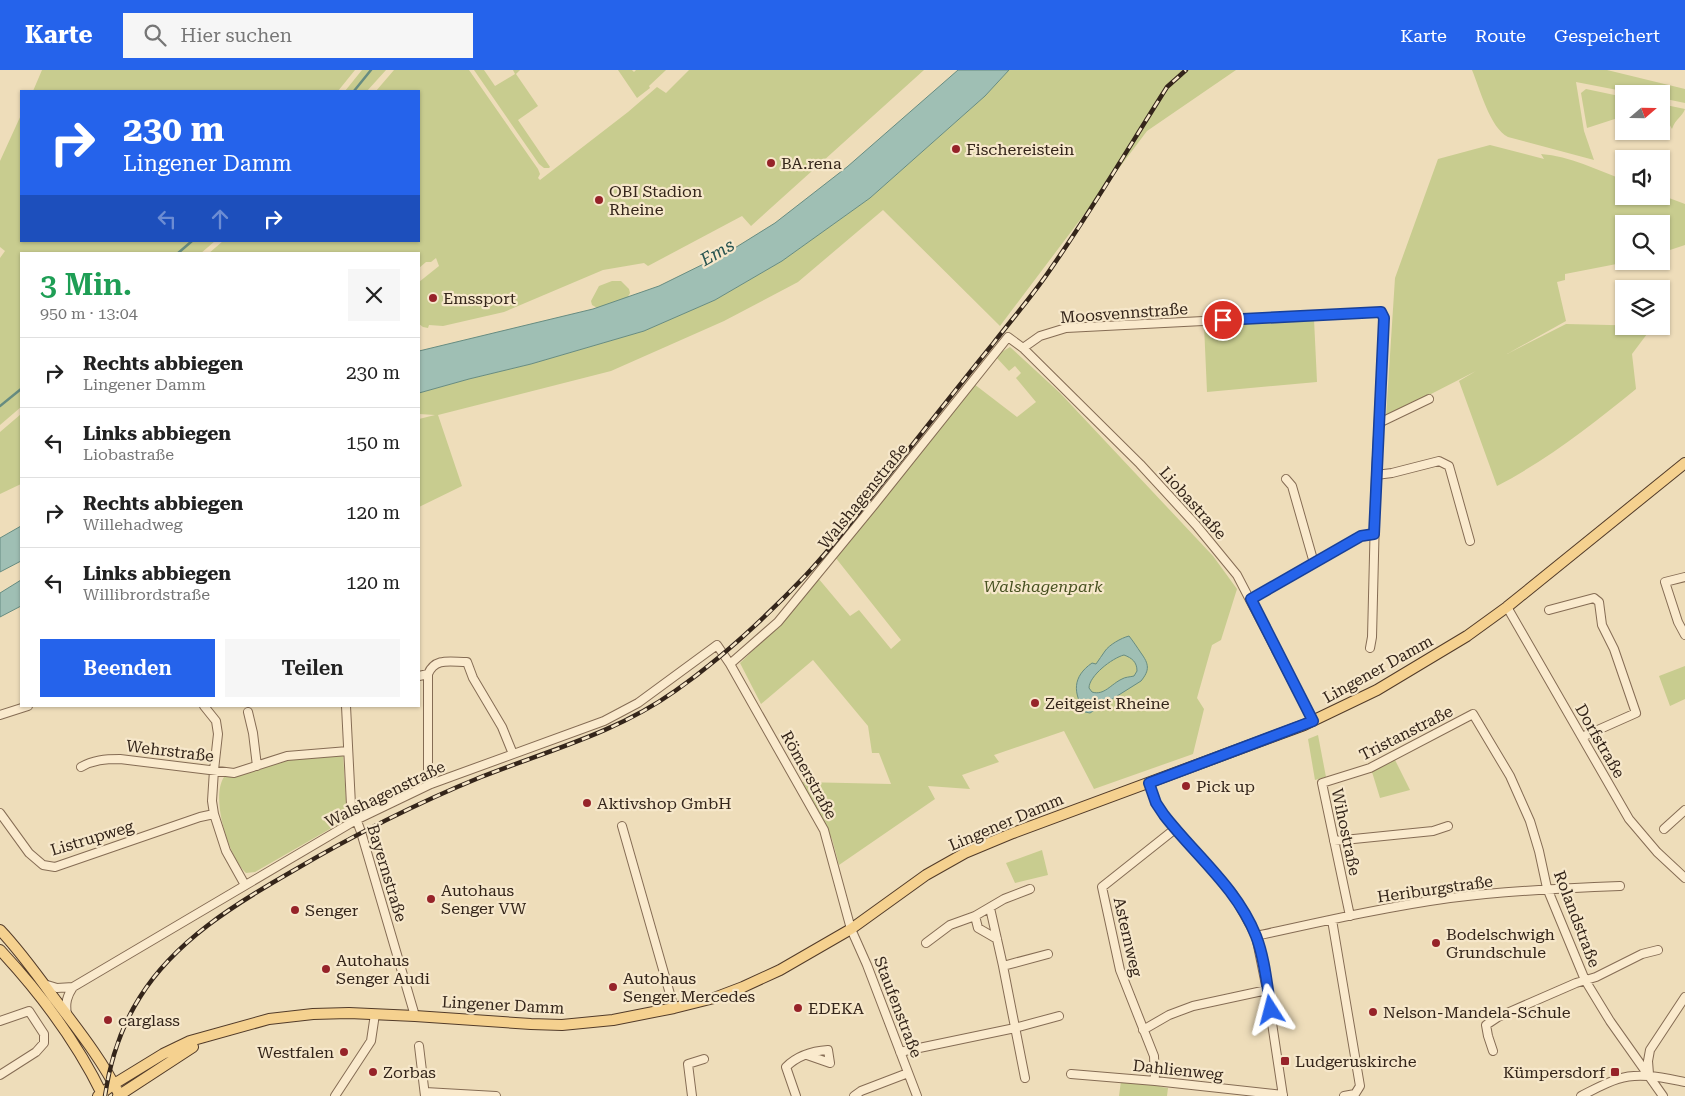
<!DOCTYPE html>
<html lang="de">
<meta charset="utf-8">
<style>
:root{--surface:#fff;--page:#f6f6f6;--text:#222;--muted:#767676;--line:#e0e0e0;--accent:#2563eb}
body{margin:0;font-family:"Roboto Serif",serif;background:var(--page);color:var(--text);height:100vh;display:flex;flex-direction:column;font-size:19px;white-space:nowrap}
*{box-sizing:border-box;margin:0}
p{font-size:16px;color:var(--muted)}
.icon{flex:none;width:28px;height:28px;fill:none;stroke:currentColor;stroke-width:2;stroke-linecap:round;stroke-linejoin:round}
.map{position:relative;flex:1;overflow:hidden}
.details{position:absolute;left:20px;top:182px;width:400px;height:455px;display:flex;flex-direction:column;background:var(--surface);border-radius:0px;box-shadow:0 1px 4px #0004}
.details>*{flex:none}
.top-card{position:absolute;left:20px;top:20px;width:400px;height:152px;border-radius:0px;box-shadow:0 1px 4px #0004;background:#2563eb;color:#fff;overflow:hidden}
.needle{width:32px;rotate:70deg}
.controls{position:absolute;left:1615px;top:15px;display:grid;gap:10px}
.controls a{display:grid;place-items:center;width:55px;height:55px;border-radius:0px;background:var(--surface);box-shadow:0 1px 4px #0004;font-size:25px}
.pin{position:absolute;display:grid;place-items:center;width:42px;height:42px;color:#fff;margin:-21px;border:2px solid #fff;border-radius:50%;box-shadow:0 1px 5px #0007}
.me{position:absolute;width:55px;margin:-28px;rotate:351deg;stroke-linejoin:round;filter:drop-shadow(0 0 4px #0008)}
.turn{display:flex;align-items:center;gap:18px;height:105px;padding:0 20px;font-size:22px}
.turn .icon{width:65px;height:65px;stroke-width:2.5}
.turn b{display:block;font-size:35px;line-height:42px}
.lanes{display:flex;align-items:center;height:48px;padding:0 20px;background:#0003;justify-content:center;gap:25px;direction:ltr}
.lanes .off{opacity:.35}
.round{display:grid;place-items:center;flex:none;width:52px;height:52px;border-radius:0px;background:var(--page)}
.overview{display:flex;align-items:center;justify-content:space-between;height:85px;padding:0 20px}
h1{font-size:30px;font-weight:600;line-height:38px;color:#1e9e55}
.cta{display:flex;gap:10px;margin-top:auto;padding:10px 20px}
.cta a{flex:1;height:58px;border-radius:0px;background:var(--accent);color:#fff;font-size:20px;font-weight:600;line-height:58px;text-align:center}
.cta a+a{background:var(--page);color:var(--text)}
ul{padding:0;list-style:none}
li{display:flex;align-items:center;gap:15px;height:70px;padding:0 20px;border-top:1px solid var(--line)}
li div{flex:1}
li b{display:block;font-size:19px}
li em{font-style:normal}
header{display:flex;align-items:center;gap:30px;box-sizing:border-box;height:70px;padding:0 25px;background:var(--accent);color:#fff}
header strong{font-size:24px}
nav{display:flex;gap:28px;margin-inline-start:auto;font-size:18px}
.search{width:350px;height:45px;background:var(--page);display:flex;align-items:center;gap:12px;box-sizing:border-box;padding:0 18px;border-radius:0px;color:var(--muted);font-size:19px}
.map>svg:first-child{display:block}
</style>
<header>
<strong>Karte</strong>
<div class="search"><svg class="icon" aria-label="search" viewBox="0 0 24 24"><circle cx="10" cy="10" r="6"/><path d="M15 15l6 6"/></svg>Hier suchen</div>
<nav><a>Karte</a><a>Route</a><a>Gespeichert</a></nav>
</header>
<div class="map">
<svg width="1685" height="1026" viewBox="0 0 1685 1026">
<rect width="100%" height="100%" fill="#eeddba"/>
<!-- green -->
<path fill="#c8cc8f" d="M42 0H355L338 21H33Z
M362 0H386L367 21H345Z
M394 0H469L538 99 540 104 538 108 540 110 628 42 657 17 666 23 689 0H924L751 156 742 146 648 196 644 193 603 200 504 242 443 256 429 255 428 258 423 257 419 254V212L439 196 436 188 431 192H426L419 198V184H208L223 171H419V21H376Z
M474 0H484L495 16 515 4 513 0H520L516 4 538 36 518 50 550 97 549 98H544L539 94Z
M618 0H632L634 2 636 0H666L649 16 650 18 637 28Z
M1009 0H1236L1147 61 1000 256 883 140 798 212 724 251 611 301 438 345 462 416 419 437V349L435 345 419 344V323L469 309 531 294 644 261 715 230 782 191 870 128 985 26Z
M1472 0H1607L1685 19V33L1661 28V24H1638L1576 12 1584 61 1594 90 1508 67C1490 58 1480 19 1472 0Z
M1586 19 1624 27V46L1587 58 1581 23Z
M1661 34 1685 39C1682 47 1676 48 1672 59L1666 48 1661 46Z
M21 45V171H215L200 184H21V337L0 355V188L5 181 0 177V91Z
M1490 75 1544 89 1541 84C1570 86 1597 100 1624 110V126H1661V125L1685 134V175L1661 183V154H1624V191H1632L1565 204V210L1557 212 1566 251 1507 284 1566 254 1653 256 1632 284 1636 319C1592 355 1547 390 1497 416L1459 311 1476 301 1386 347 1395 208 1438 89Z
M612 211H621L629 219 630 223 626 230 599 239 592 235 591 231 599 216Z
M1314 249 1317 312 1207 322 1204 255Z
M1010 277 1060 323 1213 486 1237 519 1221 570 1212 575 1197 628 1204 639 1193 684 1094 719 1064 661 994 685 999 692 962 705 970 719 928 716 935 729 839 795 832 769 801 712 891 714 879 683H872L868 656 813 590 761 634 740 593 780 554 818 508 850 546 859 540 891 579 901 570 835 487 974 314 1017 347 1036 332 1016 308 1021 303 1015 296 1009 301 995 286Z
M21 344V414L0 424V362Z
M1685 596V629L1670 636 1659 606Z
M1318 665 1326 707 1315 710 1308 669Z
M343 684 347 745 342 752 255 802 246 803C229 787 210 728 224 707H233L286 689Z
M1395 690 1410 720 1380 728 1372 702Z
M1042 780 1048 805 1015 813 1006 793Z
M1121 1011 1156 1013 1161 1017 1168 1018 1167 1026H1119Z"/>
<!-- water -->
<path fill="#9fbfb4" stroke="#678c81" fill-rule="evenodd" d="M958 0H1009L985 26 870 128 782 191 715 230 644 261 531 294 469 309 419 323V281L593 239 659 216 730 181 775 153 847 97Z
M21 456V491L0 502V468Z
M21 510V536L0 547V523Z
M1129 566C1133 571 1137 577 1141 583 1149 594 1150 600 1141 611L1090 643 1085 642C1073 623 1072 607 1092 593L1096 594C1099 590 1102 585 1105 581 1109 575 1121 568 1129 566ZM1124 585C1132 588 1137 592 1137 601L1134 606C1130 607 1125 607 1122 609 1111 614 1104 626 1092 622L1089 618C1089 606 1112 588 1124 585Z"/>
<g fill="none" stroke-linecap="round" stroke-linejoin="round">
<!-- stream -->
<path stroke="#678c81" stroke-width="2.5" d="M354 21 371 0
M177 184 192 171
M0 336 21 319"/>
<!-- minor casing -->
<g stroke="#856c54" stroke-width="10">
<path id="minor" d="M1023 278 1040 266 1066 258 1381 242 1384 248 1376 405 1372 567 1370 578
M1379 353 1429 329
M1376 405 1392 403 1439 391 1449 396 1470 471
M1286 409 1292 416 1314 493
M1685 507 1665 512 1678 552 1685 565
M1251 529 1361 466 1374 464
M1507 537 1629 749 1657 782 1685 808
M1549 540 1594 528 1599 532 1602 555 1614 579 1636 643 1582 667
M730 594 778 552 874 435 1008 267 1023 278 1140 394 1196 455 1237 505 1313 651
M428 604V700L431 714
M419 606 428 604C435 587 451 592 467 592L473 608 502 657 513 684
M204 636 216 651 218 664 214 700 212 731 214 744 226 781 245 815
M346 636 351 735 361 762 415 946
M248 642 253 663 257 696
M0 645 28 636
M81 697C93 690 105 689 120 689L234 703 287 686 348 681
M1149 713 1156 733 1164 745 1233 824 1256 866 1267 920 1283 1026
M0 743 29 783 43 795 55 797 200 747 214 744
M622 756 674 938
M1664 759 1685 740
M1334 771 1433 761 1448 756
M990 838 1003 896 1025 1008
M975 846 978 858 997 869
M1350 846 1322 713 1370 698 1473 644 1510 706 1530 751 1539 781 1547 818 1585 910 1610 951 1663 1026
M1332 850 1360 1016 1355 1024 1344 1026
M1256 866C1320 852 1385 837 1450 828 1506 821 1563 818 1620 816
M926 873 950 855 975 846 1004 829 1030 819
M1003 896 1048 884
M44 914 57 918 73 917 356 750 431 714 604 651 638 633 717 575 730 594 824 760 851 859 867 895 917 1026
M67 944C65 933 67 926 73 917
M0 951 29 941 44 964V973L36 982 0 1005
M1143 960 1169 945 1193 936 1267 920
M419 976 425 1026
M1493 981 1488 966 1486 955 1498 947 1576 913 1596 907 1642 884 1658 880
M900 982 1015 958 1059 946
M1071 1004 1155 1011 1283 1025
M1649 1004 1648 991 1650 980 1685 927
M1155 1011 1154 986 1120 900 1102 817 1175 759
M425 1022 496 1026
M335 1026 371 971 375 944
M692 1026 688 994 704 989
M796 1026 786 997C797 986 813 981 828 980L830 993 807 985
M854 1026 861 1021 908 1003
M1581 1026C1593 1020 1605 1013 1618 1009 1639 1002 1664 1008 1685 1012"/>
</g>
<!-- major casing -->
<g stroke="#523b29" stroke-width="12">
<path id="major" d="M0 860C19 880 35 902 51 924 75 956 102 989 120 1026
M0 880C41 924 77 972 103 1026
M98 1026 114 1014 163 984 190 971 269 949 313 944 349 943 415 946 531 954 562 955 613 950 674 938 714 928 743 917 780 900 851 859 926 805 965 783 1013 763 1304 655 1377 620 1467 566 1507 537 1685 393
M118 1026 193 977"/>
</g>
<!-- minor -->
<use href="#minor" stroke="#faeacd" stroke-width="8"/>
<!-- major -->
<use href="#major" stroke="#f5d18f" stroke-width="10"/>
<!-- rail casing -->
<g stroke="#34251a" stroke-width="4.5">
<path id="rail" d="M105 1026C110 991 121 957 140 927 175 871 235 834 291 802 352 766 415 734 481 707 547 681 616 663 675 621 722 588 766 547 806 505 840 469 870 427 902 388 932 350 962 312 992 275 1012 249 1034 224 1052 197 1093 138 1129 77 1167 17L1186 0"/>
</g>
<!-- rail -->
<use href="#rail" stroke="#f6e7ca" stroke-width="2.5" stroke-dasharray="8" stroke-linecap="butt"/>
</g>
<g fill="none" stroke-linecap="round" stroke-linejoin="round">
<!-- route casing -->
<g stroke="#184099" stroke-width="12">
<path id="route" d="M1223 250 1381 242 1384 248 1374 464 1361 466 1251 529 1313 651 1149 713 1156 733 1164 745C1195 785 1237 818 1256 866 1265 889 1267 916 1271 940"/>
</g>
<!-- route -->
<use href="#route" stroke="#2563eb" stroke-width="9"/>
</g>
<!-- markers -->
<g fill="#962329" stroke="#f6e7ca" stroke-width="2">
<circle cx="956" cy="79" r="5"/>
<circle cx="771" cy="93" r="5"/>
<circle cx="599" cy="130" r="5"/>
<circle cx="433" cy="228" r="5"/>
<circle cx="1035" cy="633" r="5"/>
<circle cx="1186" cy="716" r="5"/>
<circle cx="587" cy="733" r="5"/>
<circle cx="431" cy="829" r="5"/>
<circle cx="295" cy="840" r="5"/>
<circle cx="1436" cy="873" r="5"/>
<circle cx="326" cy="899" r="5"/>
<circle cx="613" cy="917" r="5"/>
<circle cx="798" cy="938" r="5"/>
<circle cx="1373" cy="942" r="5"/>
<circle cx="108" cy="950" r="5"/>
<circle cx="344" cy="982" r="5"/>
<rect x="1280" y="986" width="10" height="10" rx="2.5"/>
<circle cx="373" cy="1002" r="5"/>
<rect x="1610" y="997" width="10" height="10" rx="2.5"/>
</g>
<g text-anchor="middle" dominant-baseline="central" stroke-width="4.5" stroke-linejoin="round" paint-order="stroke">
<!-- poi labels -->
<g font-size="16" fill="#34251a" stroke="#f6e7ca" text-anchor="start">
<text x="966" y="79">Fischereistein</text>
<text x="781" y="93">BA.rena</text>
<text x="609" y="121">OBI Stadion<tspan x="609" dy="18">Rheine</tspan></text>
<text x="443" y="228">Emssport</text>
<text x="1045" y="633">Zeitgeist Rheine</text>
<text x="1196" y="716">Pick up</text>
<text x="597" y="733">Aktivshop GmbH</text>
<text x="441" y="820">Autohaus<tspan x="441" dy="18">Senger VW</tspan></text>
<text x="305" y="840">Senger</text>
<text x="1446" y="864">Bodelschwigh<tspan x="1446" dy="18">Grundschule</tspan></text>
<text x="336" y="890">Autohaus<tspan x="336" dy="18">Senger Audi</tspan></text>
<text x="623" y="908">Autohaus<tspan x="623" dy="18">Senger Mercedes</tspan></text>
<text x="808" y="938">EDEKA</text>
<text x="1383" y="942">Nelson-Mandela-Schule</text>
<text x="118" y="950">carglass</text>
<text x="334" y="982" text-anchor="end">Westfalen</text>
<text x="1295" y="991">Ludgeruskirche</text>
<text x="383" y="1002">Zorbas</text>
<text x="1605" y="1002" text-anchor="end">Kümpersdorf</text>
</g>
<!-- street labels -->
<g font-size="16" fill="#34251a" stroke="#f6e7ca">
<text transform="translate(1124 243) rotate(-4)">Moosvennstraße</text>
<text transform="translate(863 426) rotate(-51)">Walshagenstraße</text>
<text transform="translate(1193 433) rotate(48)">Liobastraße</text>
<text transform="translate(1378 599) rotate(-29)">Lingener Damm</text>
<text transform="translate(1406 663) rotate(-27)">Tristanstraße</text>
<text transform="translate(1600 671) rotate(60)">Dorfstraße</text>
<text transform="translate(170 681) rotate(7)">Wehrstraße</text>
<text transform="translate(809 705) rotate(61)">Römerstraße</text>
<text transform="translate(385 724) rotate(-26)">Walshagenstraße</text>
<text transform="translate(1006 752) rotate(-23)">Lingener Damm</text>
<text transform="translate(1346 762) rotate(78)">Wihostraße</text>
<text transform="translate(92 768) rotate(-17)">Listrupweg</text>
<text transform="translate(387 803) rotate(73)">Bayernstraße</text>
<text transform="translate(1435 819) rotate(-8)">Heriburgstraße</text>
<text transform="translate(1577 849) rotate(69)">Rolandstraße</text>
<text transform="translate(1128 867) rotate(77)">Asternweg</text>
<text transform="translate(503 935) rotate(3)">Lingener Damm</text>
<text transform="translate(898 937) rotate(69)">Staufenstraße</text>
<text transform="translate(1178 1000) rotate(6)">Dahlienweg</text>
</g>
<!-- park labels -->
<g font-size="16" font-style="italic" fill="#475120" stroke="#f6e7ca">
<text x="1043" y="516">Walshagenpark</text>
</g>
<!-- water labels -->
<g font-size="18" font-style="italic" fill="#285450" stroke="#f6e7ca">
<text transform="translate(717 182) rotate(-30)">Ems</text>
</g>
</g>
</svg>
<div class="controls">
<a><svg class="needle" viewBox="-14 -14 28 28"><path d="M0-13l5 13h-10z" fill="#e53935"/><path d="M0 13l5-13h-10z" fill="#767676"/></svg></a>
<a><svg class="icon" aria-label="sound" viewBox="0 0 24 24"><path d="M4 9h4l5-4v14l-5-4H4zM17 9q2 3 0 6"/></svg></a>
<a><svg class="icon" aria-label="search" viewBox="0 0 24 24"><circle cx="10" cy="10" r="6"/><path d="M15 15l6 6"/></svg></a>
<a><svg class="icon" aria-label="layers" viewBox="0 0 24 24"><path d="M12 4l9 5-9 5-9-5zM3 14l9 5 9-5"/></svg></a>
</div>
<div class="pin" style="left:1223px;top:250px;background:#d93025"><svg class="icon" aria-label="arrive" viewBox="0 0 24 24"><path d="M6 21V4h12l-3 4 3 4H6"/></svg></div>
<svg class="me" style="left:1271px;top:940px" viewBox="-20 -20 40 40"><path d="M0-17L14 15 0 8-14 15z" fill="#2563eb" stroke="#fff" stroke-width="4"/></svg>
<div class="top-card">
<div class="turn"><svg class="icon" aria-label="right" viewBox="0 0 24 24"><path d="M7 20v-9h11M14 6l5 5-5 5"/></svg><div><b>230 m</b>Lingener Damm</div></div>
<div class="lanes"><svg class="icon off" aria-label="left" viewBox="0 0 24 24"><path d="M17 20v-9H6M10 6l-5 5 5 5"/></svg><svg class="icon off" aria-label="ahead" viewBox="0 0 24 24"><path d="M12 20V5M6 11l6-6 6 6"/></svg><svg class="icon" aria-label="right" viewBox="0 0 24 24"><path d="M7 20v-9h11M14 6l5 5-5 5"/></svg></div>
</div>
<section class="details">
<div class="overview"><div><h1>3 Min.</h1><p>950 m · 13:04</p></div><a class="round"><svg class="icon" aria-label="close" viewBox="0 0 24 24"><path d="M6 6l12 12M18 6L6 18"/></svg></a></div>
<ul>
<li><svg class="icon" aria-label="right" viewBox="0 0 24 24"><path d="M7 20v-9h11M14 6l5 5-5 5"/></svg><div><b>Rechts abbiegen</b><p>Lingener Damm</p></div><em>230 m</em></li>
<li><svg class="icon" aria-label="left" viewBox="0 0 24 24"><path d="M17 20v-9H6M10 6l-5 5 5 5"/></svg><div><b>Links abbiegen</b><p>Liobastraße</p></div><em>150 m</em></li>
<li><svg class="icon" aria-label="right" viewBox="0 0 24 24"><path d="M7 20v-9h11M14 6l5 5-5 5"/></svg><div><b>Rechts abbiegen</b><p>Willehadweg</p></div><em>120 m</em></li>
<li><svg class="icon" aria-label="left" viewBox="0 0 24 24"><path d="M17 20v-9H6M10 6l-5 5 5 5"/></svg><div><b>Links abbiegen</b><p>Willibrordstraße</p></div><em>120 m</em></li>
</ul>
<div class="cta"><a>Beenden</a><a>Teilen</a></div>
</section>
</div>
